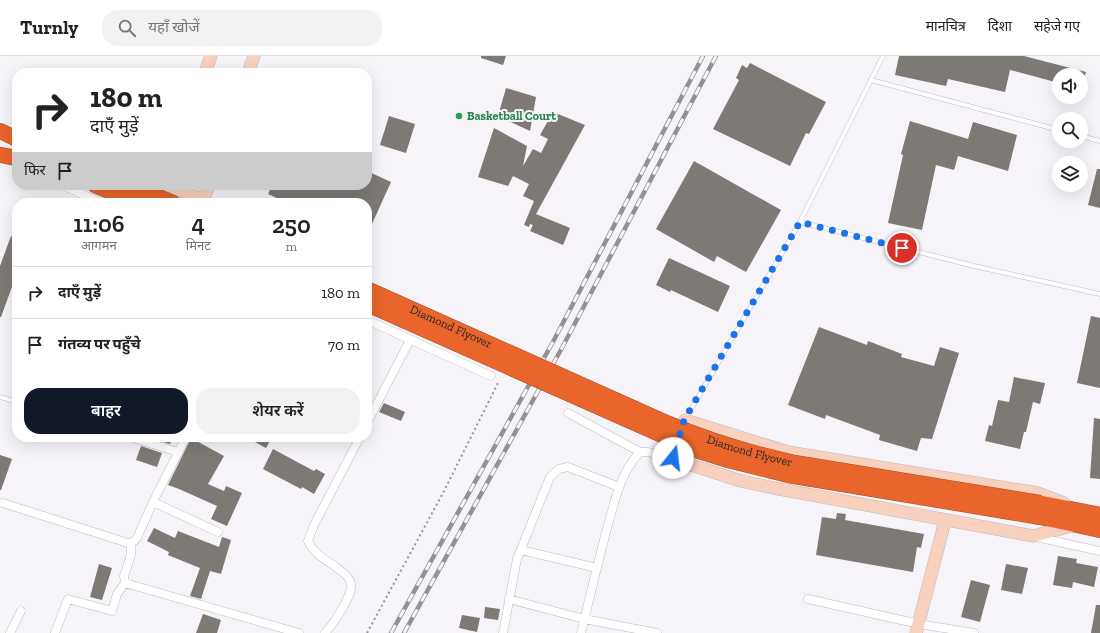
<!DOCTYPE html>
<html lang="hi">
<meta charset="utf-8">
<style>
:root{--surface:#fff;--page:#f2f2f2;--text:#222;--muted:#767676;--line:#e0e0e0;--accent:#111827}
body{margin:0;font-family:"Zilla Slab","Noto Sans Devanagari",serif;background:var(--page);color:var(--text);height:100vh;display:flex;flex-direction:column;font-size:15px;white-space:nowrap}
*{box-sizing:border-box;margin:0}
p{font-size:13px;color:var(--muted)}
.icon{flex:none;width:22px;height:22px;fill:none;stroke:currentColor;stroke-width:2;stroke-linecap:round;stroke-linejoin:round}
.map{position:relative;flex:1;overflow:hidden}
.drawer{position:absolute;left:12px;top:142px;width:360px;height:244px;display:flex;flex-direction:column;background:var(--surface);border-radius:16px;box-shadow:0 4px 16px #0002}
.drawer>*{flex:none}
.hud{position:absolute;left:12px;top:12px;width:360px;height:122px;border-radius:16px;box-shadow:0 4px 16px #0002;background:#fff;color:var(--text);overflow:hidden}
.fabs{position:absolute;left:1052px;top:12px;display:grid;gap:8px}
.fabs a{display:grid;place-items:center;width:36px;height:36px;border-radius:50%;background:var(--surface);box-shadow:0 4px 16px #0002;font-size:20px}
.pin{position:absolute;display:grid;place-items:center;width:34px;height:34px;color:#fff;margin:-17px;border:2px solid #fff;border-radius:50%;box-shadow:0 1px 4px #0007}
.me{position:absolute;width:44px;margin:-22px;rotate:16deg;stroke-linejoin:round;filter:drop-shadow(0 0 3px #0008)}
.turn{display:flex;align-items:center;gap:14px;height:84px;padding:0 12px;font-size:18px}
.turn .icon{width:52px;height:52px;stroke-width:2.5}
.turn b{display:block;font-size:28px;line-height:34px}
.then{display:flex;align-items:center;height:38px;padding:0 12px;background:#0003;gap:8px;font-size:15px}
.eta{display:flex;justify-content:space-evenly;align-items:center;height:68px;text-align:center}
.eta b{font-size:24px;font-weight:600;line-height:28px}
.action{display:flex;gap:8px;margin-top:auto;padding:8px 12px}
.action a{flex:1;height:46px;border-radius:16px;background:var(--accent);color:#fff;font-size:16px;font-weight:600;line-height:46px;text-align:center}
.action a+a{background:var(--page);color:var(--text)}
ul{padding:0;list-style:none}
li{display:flex;align-items:center;gap:12px;height:52px;padding:0 12px;border-top:1px solid var(--line)}
li div{flex:1}
li b{display:block;font-size:15px}
li em{font-style:normal}
header{display:flex;align-items:center;gap:24px;box-sizing:border-box;height:56px;padding:0 20px;background:var(--surface);border-bottom:1px solid var(--line)}
header strong{font-size:19px}
nav{display:flex;gap:22px;margin-inline-start:auto;font-size:14px}
.search{width:280px;height:36px;background:var(--page);display:flex;align-items:center;gap:10px;box-sizing:border-box;padding:0 14px;border-radius:16px;color:var(--muted);font-size:15px}
.map>svg:first-child{display:block}
</style>
<header>
<strong>Turnly</strong>
<div class="search"><svg class="icon" aria-label="search" viewBox="0 0 24 24"><circle cx="10" cy="10" r="6"/><path d="M15 15l6 6"/></svg>यहाँ खोजें</div>
<nav><a>मानचित्र</a><a>दिशा</a><a>सहेजे गए</a></nav>
</header>
<div class="map">
<svg width="1100" height="577" viewBox="0 0 1100 577">
<rect width="100%" height="100%" fill="#f6f3f9"/>
<!-- building -->
<path fill="#7d7975" d="M481 0H506L503 9 481 2Z
M899 0H1024L1086 16 1085 19H1059V27L1010 14 1005 36 948 23 946 30 895 19Z
M750 7 826 46 809 78 806 77 790 110 713 73 739 24 736 22 742 9 747 12Z
M506 32 536 41 530 75 498 60Z
M553 56 585 69 536 158 570 172 563 189 530 175 533 169 530 168 529 171 524 169 534 145 523 140 529 128 513 120 508 130 478 121 494 72 527 90 523 110 533 93 541 97 548 83 540 79Z
M389 60 415 68 406 97 380 89Z
M910 65 968 83 973 66 1017 79 1008 115 958 100 954 114 936 109 922 174 888 167 903 99 901 98Z
M694 105 781 154 746 216 717 200 714 206 656 173Z
M1097 113H1100V152L1088 149Z
M367 115 391 126 367 179V147H288L268 138 272 129H367Z
M11 180 17 182V217L1 261H0V210Z
M669 202 730 230 718 256 671 234 670 236 656 229Z
M1091 260 1100 262V332L1077 327Z
M819 271 867 289 868 285 902 298 901 301 934 310 940 291 959 297 932 383 921 382 917 395 879 384 880 379 826 359 825 363 788 349Z
M1014 321 1045 327 1040 348 1033 346 1026 376H1024L1020 393 985 385 989 369 992 370 998 344 1009 346Z
M384 347 405 356 401 365 379 356Z
M1094 362 1100 363V423L1090 422Z
M148 381H173L170 388Z
M246 381H272L266 392Z
M191 382 224 400 208 428 224 435 226 430 242 437 227 470 211 463 217 450 179 433 168 429Z
M141 390 162 397 157 411 136 404Z
M273 393 314 415 316 413 325 418 314 438 302 431 301 433 263 413Z
M0 399 12 403 1 434H0Z
M837 457 846 458 845 464 924 478 921 492 917 491 913 516 816 499 822 461 836 463Z
M154 472 175 482 178 475 219 491 222 481 231 484 221 518 210 515 201 543 190 540 200 512 168 499 169 496 147 485Z
M1058 500 1077 503 1076 507 1098 511 1094 531 1073 526 1072 532 1053 529Z
M99 508 112 512 102 544 90 541Z
M1006 508 1028 512 1022 538 1001 534Z
M971 524 990 529 980 566 961 561Z
M1096 549H1100V577H1091Z
M485 551 500 553 498 564 484 562Z
M203 558 221 564 217 577H196Z
M462 559 480 562 477 576 459 572Z"/>
<g fill="none" stroke-linecap="round" stroke-linejoin="round">
<!-- lane casing -->
<g stroke="#bcbabf" stroke-width="5">
<path id="lane" d="M871 24 1059 74
M1081 80 1100 85
M800 166 974 210 1100 238
M0 341 17 346
M686 362 800 166 883 0"/>
</g>
<!-- street casing -->
<g stroke="#bcbabf" stroke-width="9">
<path id="street" d="M62 129 102 147
M367 264 491 320
M568 357 640 396
M367 367 410 284
M130 381 178 396
M153 446 218 476
M3 447 131 488 137 482 153 446 186 381
M1036 481 1100 495
M131 488V499L124 520 125 527 299 577
M521 494 597 512
M509 543 584 563 657 577
M808 543 919 568 974 577
M10 577 21 555
M55 577 68 543 112 555 117 538 125 527
M325 577C332 569 338 561 343 551 353 533 357 525 337 512 324 502 315 500 308 485L314 469 360 381
M503 577 517 503 550 421 559 413 568 411 619 431
M581 577C590 541 598 505 608 469 615 444 621 416 640 396H648L673 403"/>
</g>
<!-- secondary casing -->
<g stroke="#bcbabf" stroke-width="13">
<path id="secondary" d="M205 17 211 0
M248 17 254 0
M167 129 203 144 209 129
M1064 447 1038 437 788 396 685 364 673 403 741 425 774 432 1033 480 1075 469
M916 577 945 465"/>
</g>
<!-- highway casing -->
<g stroke="#a54f2a" stroke-width="16">
<path id="highway" d="M0 75 17 83
M0 99 17 102
M95 129 138 147
M129 129 173 147
M1040 447 1100 459
M1040 461 1100 474"/>
</g>
<!-- path -->
<path stroke="#99979b" stroke-width="2" stroke-dasharray="2 3" stroke-linecap="butt" d="M367 577 443 437 498 327"/>
<!-- lane -->
<use href="#lane" stroke="#fff" stroke-width="4"/>
<!-- street -->
<use href="#street" stroke="#fff" stroke-width="8"/>
<!-- secondary -->
<use href="#secondary" stroke="#f8d1bf" stroke-width="12"/>
<!-- highway -->
<use href="#highway" stroke="#e9652b" stroke-width="15"/>
<!-- rail casing -->
<g stroke="#939195" stroke-width="4.5">
<path id="rail" d="M391 577 554 284 703 0
M404 577 563 290 716 0"/>
</g>
<!-- rail -->
<use href="#rail" stroke="#f6f3f9" stroke-width="3" stroke-dasharray="9" stroke-linecap="butt"/>
<!-- highway-bridge casing -->
<g stroke="#a54f2a" stroke-width="16" stroke-linecap="butt">
<g id="highway-bridge">
<path id="s1" d="M367 233 669 368C712 386 749 397 795 407L1040 447"/>
<path d="M367 248 664 380 696 394 728 404 788 419 1040 461"/>
</g>
</g>
<!-- highway-bridge -->
<use href="#highway-bridge" stroke="#e9652b" stroke-width="15"/>
</g>
<g fill="none" stroke-linecap="round" stroke-linejoin="round">
<!-- route -->
<path stroke="#1a73e8" stroke-width="7" stroke-dasharray="0 12.6" d="M673 402 684 364 800 166 902 192"/>
</g>
<!-- markers -->
<circle fill="#2e9e5b" stroke="#f6f3f9" stroke-width="1.5" cx="459" cy="60" r="4"/>
<g text-anchor="middle" dominant-baseline="central" stroke-width="4" stroke-linejoin="round" paint-order="stroke">
<!-- leisure labels -->
<g font-size="12" font-weight="bold" fill="#27864d" stroke="#f6f3f9" text-anchor="start">
<text x="467" y="60">Basketball Court</text>
</g>
<!-- street labels -->
<g font-size="12" fill="#282729" stroke="#f6f3f9">
<text stroke="none"><textPath href="#s1" startOffset="92">Diamond Flyover</textPath></text>
<text stroke="none"><textPath href="#s1" startOffset="416">Diamond Flyover</textPath></text>
</g>
</g>
</svg>
<div class="fabs">
<a><svg class="icon" aria-label="sound" viewBox="0 0 24 24"><path d="M4 9h4l5-4v14l-5-4H4zM17 9q2 3 0 6"/></svg></a>
<a><svg class="icon" aria-label="search" viewBox="0 0 24 24"><circle cx="10" cy="10" r="6"/><path d="M15 15l6 6"/></svg></a>
<a><svg class="icon" aria-label="layers" viewBox="0 0 24 24"><path d="M12 4l9 5-9 5-9-5zM3 14l9 5 9-5"/></svg></a>
</div>
<div class="pin" style="left:902px;top:192px;background:#d93025"><svg class="icon" aria-label="arrive" viewBox="0 0 24 24"><path d="M6 21V4h12l-3 4 3 4H6"/></svg></div>
<svg class="me" style="left:673px;top:402px" viewBox="-20 -20 40 40"><circle r="19" fill="#fff"/><path d="M0-13L10 11 0 6-10 11z" fill="#1a73e8"/></svg>
<div class="hud">
<div class="turn"><svg class="icon" aria-label="right" viewBox="0 0 24 24"><path d="M7 20v-9h11M14 6l5 5-5 5"/></svg><div><b>180 m</b>दाएँ मुड़ें</div></div>
<div class="then">फिर<svg class="icon" aria-label="arrive" viewBox="0 0 24 24"><path d="M6 21V4h12l-3 4 3 4H6"/></svg></div>
</div>
<section class="drawer">
<div class="eta">
<div><b>11:06</b><p>आगमन</p></div>
<div><b>4</b><p>मिनट</p></div>
<div><b>250</b><p>m</p></div>
</div>
<ul>
<li><svg class="icon" aria-label="right" viewBox="0 0 24 24"><path d="M7 20v-9h11M14 6l5 5-5 5"/></svg><div><b>दाएँ मुड़ें</b></div><em>180 m</em></li>
<li><svg class="icon" aria-label="arrive" viewBox="0 0 24 24"><path d="M6 21V4h12l-3 4 3 4H6"/></svg><div><b>गंतव्य पर पहुँचे</b></div><em>70 m</em></li>
</ul>
<div class="action"><a>बाहर</a><a>शेयर करें</a></div>
</section>
</div>
